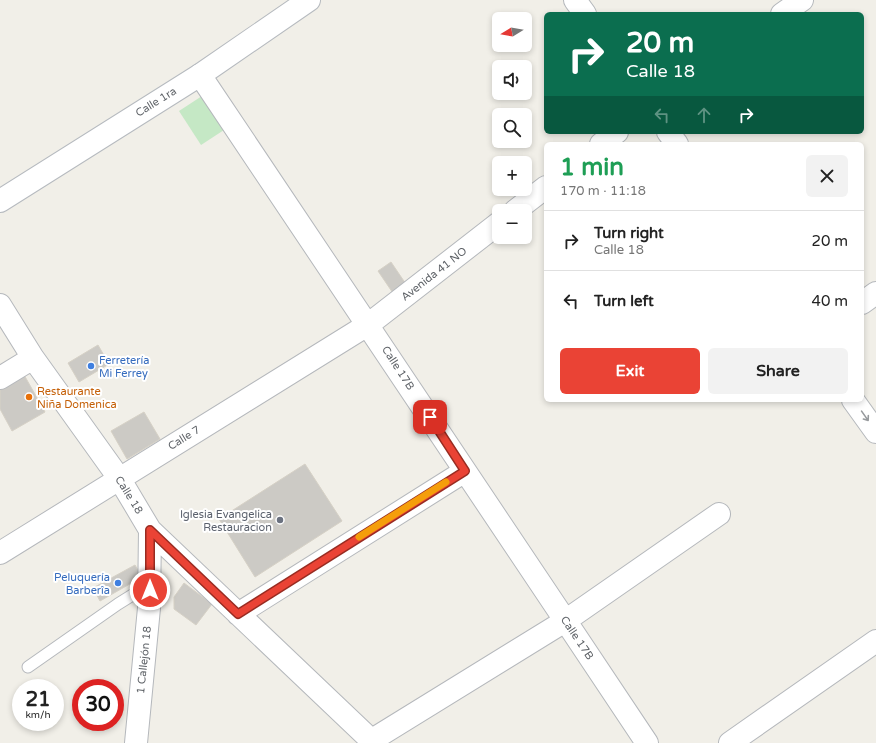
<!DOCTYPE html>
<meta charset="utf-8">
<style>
:root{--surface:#fff;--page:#f2f2f2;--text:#222;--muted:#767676;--line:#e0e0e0;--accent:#ea4335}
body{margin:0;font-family:"Varela Round",sans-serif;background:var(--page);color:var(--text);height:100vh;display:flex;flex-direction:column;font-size:15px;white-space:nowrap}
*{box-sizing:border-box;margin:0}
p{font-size:13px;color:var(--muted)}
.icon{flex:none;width:22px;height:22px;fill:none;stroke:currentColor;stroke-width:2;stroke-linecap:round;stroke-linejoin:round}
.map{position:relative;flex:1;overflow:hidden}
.side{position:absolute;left:544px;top:142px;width:320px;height:260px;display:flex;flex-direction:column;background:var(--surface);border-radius:6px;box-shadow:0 2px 6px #0003}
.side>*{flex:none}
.guide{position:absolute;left:544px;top:12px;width:320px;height:122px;border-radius:6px;box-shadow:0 2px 6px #0003;background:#0b6e4f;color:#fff;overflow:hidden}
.needle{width:26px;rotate:259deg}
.tools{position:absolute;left:492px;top:12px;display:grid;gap:8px}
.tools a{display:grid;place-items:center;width:40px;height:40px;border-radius:6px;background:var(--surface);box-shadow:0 2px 6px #0003;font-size:20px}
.speed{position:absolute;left:12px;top:679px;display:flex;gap:8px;font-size:20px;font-weight:700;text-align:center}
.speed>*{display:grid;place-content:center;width:52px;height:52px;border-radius:50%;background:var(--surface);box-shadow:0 2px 6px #0003;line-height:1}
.speed small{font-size:10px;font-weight:400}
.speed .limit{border:6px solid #d22;background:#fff;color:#111}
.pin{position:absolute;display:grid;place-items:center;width:34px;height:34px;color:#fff;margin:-17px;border-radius:8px;box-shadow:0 2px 6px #0006}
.me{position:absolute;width:44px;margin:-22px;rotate:0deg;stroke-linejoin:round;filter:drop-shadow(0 0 3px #0008)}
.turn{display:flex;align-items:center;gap:14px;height:84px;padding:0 16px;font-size:18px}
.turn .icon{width:52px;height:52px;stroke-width:2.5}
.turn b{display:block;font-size:28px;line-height:34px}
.lanes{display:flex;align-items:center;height:38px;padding:0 16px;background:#0003;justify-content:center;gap:20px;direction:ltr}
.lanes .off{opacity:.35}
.round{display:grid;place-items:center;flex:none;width:42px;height:42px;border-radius:6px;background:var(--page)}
.summary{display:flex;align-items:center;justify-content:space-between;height:68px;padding:0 16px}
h1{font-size:24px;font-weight:700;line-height:30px;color:#1e9e55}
.button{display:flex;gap:8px;margin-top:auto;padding:8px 16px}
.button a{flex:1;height:46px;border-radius:6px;background:var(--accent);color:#fff;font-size:16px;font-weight:700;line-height:46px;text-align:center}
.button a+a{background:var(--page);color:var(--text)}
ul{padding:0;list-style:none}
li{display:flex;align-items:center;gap:12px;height:60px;padding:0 16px;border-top:1px solid var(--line)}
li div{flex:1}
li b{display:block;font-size:15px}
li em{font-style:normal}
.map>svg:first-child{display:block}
</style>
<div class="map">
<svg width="876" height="743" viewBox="0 0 876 743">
<rect width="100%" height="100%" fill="#f1efe8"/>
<!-- green -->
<path fill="#c5e8c5" d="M202 96 224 130 201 145 179 111Z"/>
<!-- building -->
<path fill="#cccac5" stroke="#d6d1c6" d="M391 262 410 290 397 299 378 271Z
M98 345 109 364 79 382 68 363Z
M23 373 45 412 12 431 0 409V387Z
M144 412 160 439 127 459 111 431Z
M305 464 342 521 255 577 219 519Z
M135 565 142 577 100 601 93 588Z
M184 583 212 604 196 625 174 609V597Z"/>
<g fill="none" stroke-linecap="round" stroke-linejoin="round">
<!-- lane casing -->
<g stroke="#b5b8bc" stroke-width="13">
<path id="lane" d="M28 667 118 604 134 594 150 590"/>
</g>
<!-- street casing -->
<g stroke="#b5b8bc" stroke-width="24">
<path id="street" d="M575 0 585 14
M782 14 802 0
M200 75C350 296 498 520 647 743
M668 132 677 144
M601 144 617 132
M515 211 546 187
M862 303 876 293
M0 305 33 358 119 478 150 530 374 743
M0 378 33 358
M853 400 876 432
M0 553 369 324 499 223
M238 614 465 471
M372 740 565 621 719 514
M136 743 149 608 150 530
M730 743 876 641"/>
</g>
<!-- secondary casing -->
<g stroke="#b6babf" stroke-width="24">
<path id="secondary" d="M0 201 200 75 309 0"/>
</g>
<!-- lane -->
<use href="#lane" stroke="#fff" stroke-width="11"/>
<!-- street -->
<use href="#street" stroke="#fff" stroke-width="22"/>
<!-- secondary -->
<use href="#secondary" stroke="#fff" stroke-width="22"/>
</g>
<!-- one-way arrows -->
<defs><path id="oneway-shaft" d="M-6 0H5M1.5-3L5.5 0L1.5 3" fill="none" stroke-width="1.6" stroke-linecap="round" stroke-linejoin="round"/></defs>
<use stroke="#979a9d" href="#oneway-shaft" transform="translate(865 416) rotate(55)"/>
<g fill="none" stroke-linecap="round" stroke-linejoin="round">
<!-- route casing -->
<g stroke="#982c22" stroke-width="10">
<path id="route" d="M150 590V530L238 614 465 471 430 417"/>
</g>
<!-- route -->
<use href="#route" stroke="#ea4335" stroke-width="7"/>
<!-- slow -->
<path stroke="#f59e0b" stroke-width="7" d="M359 537 446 482"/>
</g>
<!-- markers -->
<g fill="#3f7fe0" stroke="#fff" stroke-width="1.5">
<circle cx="91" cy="366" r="4"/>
<circle cx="118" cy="583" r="4"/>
</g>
<circle fill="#e8710a" stroke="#fff" stroke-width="1.5" cx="29" cy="397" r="4"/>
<circle fill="#6b7280" stroke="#fff" stroke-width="1.5" cx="280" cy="520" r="4"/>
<g text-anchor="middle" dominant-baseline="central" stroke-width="4" stroke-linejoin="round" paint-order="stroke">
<!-- street labels -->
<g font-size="11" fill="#5f6368" stroke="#fff">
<text transform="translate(156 102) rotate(-32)">Calle 1ra</text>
<text transform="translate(434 274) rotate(-38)">Avenida 41 NO</text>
<text transform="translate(398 368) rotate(57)">Calle 17B</text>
<text transform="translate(184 438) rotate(-32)">Calle 7</text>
<text transform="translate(129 495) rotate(58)">Calle 18</text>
<text transform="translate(577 638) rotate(56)">Calle 17B</text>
<text transform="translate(144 660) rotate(-84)">1 Callejón 18</text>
</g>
<!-- shop labels -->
<g font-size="11" fill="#366cbe" stroke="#fff" text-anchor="start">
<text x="99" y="360">Ferretería<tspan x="99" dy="13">Mi Ferrey</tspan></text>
<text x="110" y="577" text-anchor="end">Peluquería<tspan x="110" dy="13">Barberîa</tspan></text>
</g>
<!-- food labels -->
<g font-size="11" fill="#c56008" stroke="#fff" text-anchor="start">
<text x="37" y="391">Restaurante<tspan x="37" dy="13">Niña Domenica</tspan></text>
</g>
<!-- worship labels -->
<g font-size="11" fill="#5b616d" stroke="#fff" text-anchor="end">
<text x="272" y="514">Iglesia Evangelica<tspan x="272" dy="13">Restauracion</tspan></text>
</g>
</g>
</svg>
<div class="tools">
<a><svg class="needle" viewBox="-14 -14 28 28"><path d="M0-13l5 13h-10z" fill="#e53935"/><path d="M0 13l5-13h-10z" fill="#767676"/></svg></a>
<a><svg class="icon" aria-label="sound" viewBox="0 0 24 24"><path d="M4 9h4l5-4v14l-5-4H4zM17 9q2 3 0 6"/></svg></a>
<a><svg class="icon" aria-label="search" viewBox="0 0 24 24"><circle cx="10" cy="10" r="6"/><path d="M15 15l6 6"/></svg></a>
<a>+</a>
<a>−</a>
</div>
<div class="speed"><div>21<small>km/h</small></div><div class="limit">30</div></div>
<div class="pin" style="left:430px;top:417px;background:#d93025"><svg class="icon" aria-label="arrive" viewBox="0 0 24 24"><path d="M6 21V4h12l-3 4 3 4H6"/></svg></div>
<svg class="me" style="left:150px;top:590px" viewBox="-20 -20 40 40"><circle r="17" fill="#ea4335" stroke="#fff" stroke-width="3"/><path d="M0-11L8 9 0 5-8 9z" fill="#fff"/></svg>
<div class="guide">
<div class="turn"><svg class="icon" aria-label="right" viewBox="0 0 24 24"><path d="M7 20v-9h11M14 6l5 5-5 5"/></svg><div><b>20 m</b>Calle 18</div></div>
<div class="lanes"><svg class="icon off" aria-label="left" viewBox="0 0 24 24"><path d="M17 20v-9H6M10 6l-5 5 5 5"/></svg><svg class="icon off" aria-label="ahead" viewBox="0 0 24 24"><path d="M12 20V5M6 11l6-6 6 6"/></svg><svg class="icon" aria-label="right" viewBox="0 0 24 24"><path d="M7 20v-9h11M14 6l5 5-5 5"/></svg></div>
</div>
<section class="side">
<div class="summary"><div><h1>1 min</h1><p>170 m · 11:18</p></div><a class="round"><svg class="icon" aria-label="close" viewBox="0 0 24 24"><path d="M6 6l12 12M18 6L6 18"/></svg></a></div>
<ul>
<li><svg class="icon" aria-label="right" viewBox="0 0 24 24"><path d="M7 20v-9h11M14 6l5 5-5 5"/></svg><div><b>Turn right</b><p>Calle 18</p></div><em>20 m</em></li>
<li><svg class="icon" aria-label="left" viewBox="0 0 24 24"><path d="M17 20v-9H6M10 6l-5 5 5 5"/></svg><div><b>Turn left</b></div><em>40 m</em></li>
</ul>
<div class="button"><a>Exit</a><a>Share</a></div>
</section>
</div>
